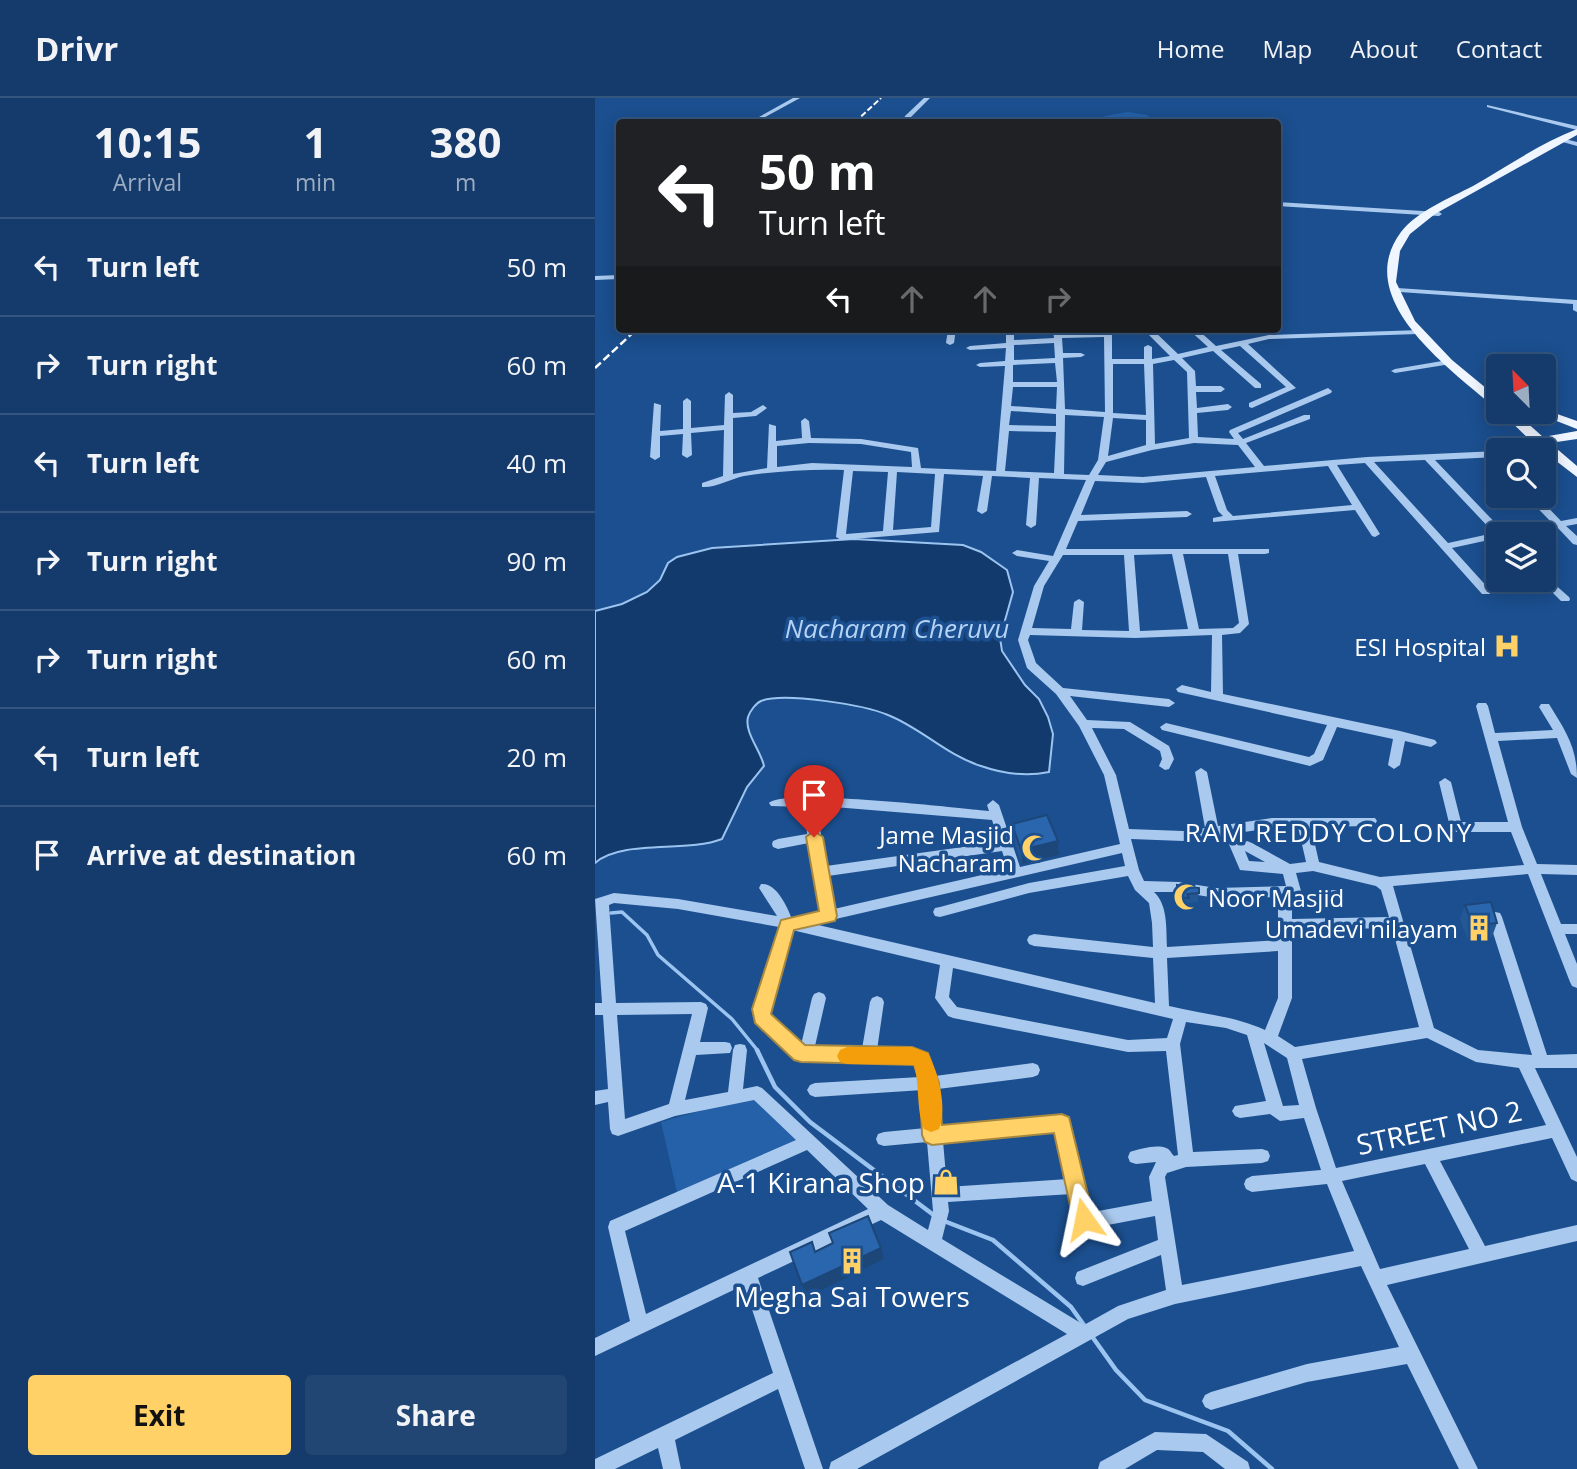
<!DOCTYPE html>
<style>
:root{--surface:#143b6b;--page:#214673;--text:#f1f3f6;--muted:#9dadc1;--line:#33557e;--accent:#ffd166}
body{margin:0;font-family:"Open Sans",sans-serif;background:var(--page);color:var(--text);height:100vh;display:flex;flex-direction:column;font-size:26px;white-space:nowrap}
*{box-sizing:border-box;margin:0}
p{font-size:23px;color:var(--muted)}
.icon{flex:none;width:38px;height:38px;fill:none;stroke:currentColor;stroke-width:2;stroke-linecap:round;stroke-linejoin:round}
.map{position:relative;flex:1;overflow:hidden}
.panel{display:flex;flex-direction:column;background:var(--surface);width:595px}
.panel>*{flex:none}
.hud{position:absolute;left:21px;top:21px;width:665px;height:214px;border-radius:7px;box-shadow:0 4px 18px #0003,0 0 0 2px var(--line);background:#202124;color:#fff;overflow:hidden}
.needle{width:46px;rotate:336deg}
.buttons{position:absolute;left:891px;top:256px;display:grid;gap:14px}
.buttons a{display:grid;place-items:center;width:70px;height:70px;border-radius:7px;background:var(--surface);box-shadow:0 4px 18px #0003,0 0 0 2px var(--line);font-size:35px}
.pin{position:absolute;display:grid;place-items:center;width:60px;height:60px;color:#fff;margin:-72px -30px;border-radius:50% 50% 50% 0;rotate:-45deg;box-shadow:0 0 7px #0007}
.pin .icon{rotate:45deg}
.me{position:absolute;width:77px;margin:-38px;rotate:348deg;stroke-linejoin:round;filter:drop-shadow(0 0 5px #0008)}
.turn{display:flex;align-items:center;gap:24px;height:147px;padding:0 28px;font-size:32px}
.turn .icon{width:91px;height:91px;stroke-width:2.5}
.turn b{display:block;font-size:49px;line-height:60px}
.lanes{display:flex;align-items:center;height:66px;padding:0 28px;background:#0003;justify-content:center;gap:35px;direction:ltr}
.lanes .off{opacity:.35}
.eta{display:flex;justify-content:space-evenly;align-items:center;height:119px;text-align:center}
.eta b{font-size:42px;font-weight:700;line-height:49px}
.cta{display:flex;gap:14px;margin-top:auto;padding:14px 28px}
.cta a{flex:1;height:80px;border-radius:7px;background:var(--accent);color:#111;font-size:28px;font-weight:700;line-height:80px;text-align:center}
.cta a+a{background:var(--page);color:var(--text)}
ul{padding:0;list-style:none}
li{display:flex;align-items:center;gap:21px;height:98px;padding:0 28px;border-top:2px solid var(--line)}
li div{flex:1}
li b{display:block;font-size:26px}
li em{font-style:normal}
header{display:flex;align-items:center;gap:42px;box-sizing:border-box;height:98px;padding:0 35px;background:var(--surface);border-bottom:2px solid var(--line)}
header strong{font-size:33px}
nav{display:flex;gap:38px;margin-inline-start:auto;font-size:24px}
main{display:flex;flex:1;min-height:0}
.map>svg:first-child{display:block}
</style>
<header>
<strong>Drivr</strong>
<nav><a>Home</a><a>Map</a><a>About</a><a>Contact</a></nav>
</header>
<main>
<section class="panel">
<div class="eta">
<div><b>10:15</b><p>Arrival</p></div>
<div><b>1</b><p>min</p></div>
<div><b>380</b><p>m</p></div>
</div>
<ul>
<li><svg class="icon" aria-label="left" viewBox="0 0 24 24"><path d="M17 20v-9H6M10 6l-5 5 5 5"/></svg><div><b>Turn left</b></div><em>50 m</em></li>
<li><svg class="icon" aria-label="right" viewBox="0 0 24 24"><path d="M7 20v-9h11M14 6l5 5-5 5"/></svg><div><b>Turn right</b></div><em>60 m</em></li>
<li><svg class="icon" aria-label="left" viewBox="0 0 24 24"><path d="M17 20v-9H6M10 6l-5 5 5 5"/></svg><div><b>Turn left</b></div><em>40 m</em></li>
<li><svg class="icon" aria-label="right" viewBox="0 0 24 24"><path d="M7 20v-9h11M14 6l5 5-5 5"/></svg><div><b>Turn right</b></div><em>90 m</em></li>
<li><svg class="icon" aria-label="right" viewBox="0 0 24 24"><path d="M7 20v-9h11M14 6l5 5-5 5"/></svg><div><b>Turn right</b></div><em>60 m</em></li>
<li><svg class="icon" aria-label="left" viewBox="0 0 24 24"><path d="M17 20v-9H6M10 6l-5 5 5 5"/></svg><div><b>Turn left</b></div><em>20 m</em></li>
<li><svg class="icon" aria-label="arrive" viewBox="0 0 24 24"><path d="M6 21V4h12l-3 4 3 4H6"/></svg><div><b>Arrive at destination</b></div><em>60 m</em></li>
</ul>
<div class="cta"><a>Exit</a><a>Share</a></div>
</section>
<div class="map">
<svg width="982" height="1371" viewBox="0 0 982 1371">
<rect width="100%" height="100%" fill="#1b4f8f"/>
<!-- green -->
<path fill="#2461a8" d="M533 14 552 17 563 24H502L510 18Z
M159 998 206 1044 83 1099 66 1024Z"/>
<!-- water -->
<path fill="#123a6d" stroke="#9cc4f0" stroke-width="2" d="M259 441 368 447 386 454 412 472 418 494 405 540 407 553 430 587 444 601 453 619 458 636 454 674C430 679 409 676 386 668 351 657 326 630 293 617 270 607 189 594 166 603 161 605 155 613 153 619 149 634 166 653 169 668L152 689 127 741C92 755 26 741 0 765V513L27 506 52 494 65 482 73 465 82 459 117 450Z"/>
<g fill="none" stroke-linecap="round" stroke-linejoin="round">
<!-- stream-far1 -->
<path stroke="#9cc4f0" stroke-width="3.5" d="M16 815 27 814 52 837 63 857 137 921 163 953"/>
<!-- stream -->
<path stroke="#9cc4f0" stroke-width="4.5" d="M162 952 180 989 215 1024 340 1118
M349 1123 398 1142 476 1209 491 1230
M496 1237 521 1272 550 1302 633 1333 677 1371"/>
<!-- minor -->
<path fill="#a9c9ee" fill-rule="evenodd" d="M198 0H205L161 24H155Z
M329 0H335L315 20 314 24H308L310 18Z
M892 7 982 28V32L892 9Z
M966 40 982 44V48L964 43Z
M682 104 844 114 847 116 844 118 682 108Z
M24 177V181L0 182V178Z
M802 190 982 202V214L978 212V206L805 194 801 192Z
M353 231H361L359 245 355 247 351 245Z
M385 231H419V242L459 240 458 231H466V235L509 234V231H517V261H549V249L553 247 557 249V261L575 258 553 236 530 237 526 235 527 233 557 231 583 256 613 249 593 231H602L621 248 674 237 826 232 827 234 823 236 674 241 653 246 701 290 657 310 654 309V305L691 289 645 248 626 252 666 286V290H660L618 253 587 260 600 273 601 288H626L630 291 626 294H601L602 310 633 306 637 309 633 312 602 315 603 339 639 341 634 334 635 332 733 290 737 293 736 295 643 335 648 341 709 317H715V321L651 345 669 368 772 359 903 353V359L840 362 908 433 957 425 930 397H941L966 423 982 420V426L971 428 982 438V447L978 446 962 429 927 436H903V440L857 450 895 492V496H887L770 365 742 367 785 436 780 439 777 438 760 412 618 424V420L628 418 623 413 611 379 548 385 500 383 486 417 592 413 597 416 592 419 483 423 471 451H674V455L670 456H643L654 526 645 535 627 537 628 596 805 633 840 642 842 645 836 649 810 643 805 667 799 671 793 667 798 641 742 629 728 662 715 668 567 632 565 629 571 625 714 659 719 656 732 627 583 594 581 591 587 587 616 594 617 537 540 540 435 537 433 542 441 565 468 590 574 601 580 605 574 609 475 598 492 622 535 624 574 648 579 661 574 671 570 672 564 668 567 661 565 653 529 631 497 630 521 677 534 731 588 733 610 730 600 674 606 670 612 674 623 728 677 720H780L782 723 780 726 776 728 716 729 724 764 785 779 929 767 916 734H861L857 732 855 729 844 684 850 680 856 684 866 724H913L881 608 883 605H891L893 608 900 635 958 632 944 609 946 606H954C970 632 982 649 982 680L976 676 962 640 903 643 927 729 942 766 982 767V777L946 776 966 826H982V836H970L982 866V890L977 888 975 884 933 776 798 788 839 930 883 952 937 957 893 819 895 815 900 814 905 815 907 819 952 957 982 956V970H940L982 1059V1084L976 1081 957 1040 845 1063 890 1148 982 1127V1143L792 1187 883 1371H864L812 1266 712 1284 616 1312 610 1309 607 1303 610 1297 616 1294 712 1266 804 1249 766 1168 580 1206 533 1221 262 1371H234L236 1364 472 1236 286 1122 163 1180 228 1371H210L183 1291 80 1342 86 1371H68L63 1350 20 1371H0V1361L178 1275 149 1187 0 1258V1240L35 1223 13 1129 15 1123 201 1042 159 1002 80 1018 23 1038 17 1036 15 1031 13 1004 0 1007V993L13 991 8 917H0V905H7L0 801 19 795 83 801 182 818 164 790 166 786C181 784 192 808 197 821L226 814 214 745 183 751 178 749 177 746 178 743 183 741 212 736 210 709 176 708 174 705C188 690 362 710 394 713L392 707 398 702 404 707 425 769 525 746 509 677 484 628 461 596 432 570 423 542 439 488 454 463 422 458 417 455 422 452 458 458 491 382 444 380 441 427 436 430 431 427 435 380 397 378 392 413 387 416 382 413 388 378 349 376 344 434 246 442 241 439 249 372C216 371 182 373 149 378 135 381 121 390 107 389V385L128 378 129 332 96 335 97 357 92 360 87 357 88 336 65 338V359L60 362 55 359 59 305 66 307 65 333 88 331V303L92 300 96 303V330L129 327 130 297 134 294 138 297V315L156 314 168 307 172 310 161 318 138 320V376L172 370 174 326 181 328V343L207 340 206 323 210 320 214 323 216 340 266 341 323 350 326 370 401 373 410 268 385 269 381 267 385 265 410 263 411 250 375 252 371 250 375 248 411 245V233H389ZM509 239 510 314 470 311 468 260 486 259 490 257 486 255H468L467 240ZM459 245 460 260 419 262V247ZM579 262 592 274 594 340 560 346 558 266ZM460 265 462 284H418V267ZM518 266H549L551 317 518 315ZM418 289H462L461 311 416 308ZM416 313 461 316V328L414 327ZM470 317 509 319 503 362 494 377 469 376ZM518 320 551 322V347L513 358ZM414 333 461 334 459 375 410 373ZM214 345 266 346 316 354 317 369 217 365 182 369V348ZM599 345 643 347 660 369 548 379 503 377 511 364 557 352ZM830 362 899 435 853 445 779 364ZM733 368 757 407 638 418 632 412 620 378ZM258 373 293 374 288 433 251 436ZM302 374 340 376 336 429 298 432ZM577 456 593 531 545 533 539 457ZM588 456H633L644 525 638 530 604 531ZM468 457H529L534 533 487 532 489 504 484 501 479 504 476 531 437 530 449 488ZM227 708 397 722 404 744 231 768 222 710ZM703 729 711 764 695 766 657 745 652 743 647 746 642 735 677 730ZM630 737 645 772 688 776 691 788 621 790 584 784 549 783 544 772 536 741 588 743 613 739 618 741ZM407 753 413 771 239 811 233 778ZM650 753 670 764 654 763ZM527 755 530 768 434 785 345 809 340 810 338 814 340 818 345 819 434 795 533 778 540 792 554 805 557 825 558 849 439 836 434 838 432 842 434 846 439 848 558 860 560 905 219 826ZM718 773 781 788 786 792 794 819 697 821V807L739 802 744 801 746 797 744 793 739 792 704 796 706 793 701 775ZM559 794H584L621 800 686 799 683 803V842L572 849C571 830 573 807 559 794ZM19 805 83 811 184 829 159 911 162 923 195 958 211 962 216 960 321 967 325 979 220 985 215 987 212 992 215 997 220 999 328 992 331 1030 289 1034 283 1036 281 1041 283 1046 289 1048 332 1044 338 1113 333 1132 293 1107 167 990 162 988 148 991 152 952 150 947 145 946 140 947 138 952 133 994 90 1002 101 957 135 955 137 950 135 945 130 944H105L113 910 111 906 106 904 21 905 14 807ZM797 830 824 929 700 949 683 938 697 900V832ZM197 832 345 867 340 900 353 918 358 920 533 954 571 953 583 1057 579 1058C576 1055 575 1051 571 1050 562 1046 544 1051 535 1054L533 1059 535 1064 541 1066 561 1064 554 1079 557 1103 498 1114 475 1025 472 1020 467 1018 347 1029 343 991 438 979 443 977 445 972 443 967 438 965 340 978 331 956 282 952 289 904 287 900 282 898 277 900 275 904 267 951 220 948 231 900 229 896 224 894 219 896 217 900 206 947H204L174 916 173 911ZM683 853V900L670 932C640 918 607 916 574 908L572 860ZM358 870 578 921 572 940 533 942 362 909 354 899ZM97 916 74 1006 30 1021 22 917ZM591 924 631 930 652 937 671 1003 640 1008 637 1013 640 1018 645 1020 675 1016 685 1023 709 1020 726 1072 657 1078 651 1081 649 1086 651 1091 657 1094 732 1086 759 1153 587 1187 570 1079 572 1075 591 1069 667 1065 673 1063 675 1058 673 1053 667 1051 598 1054 585 946ZM832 940 881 964 924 970 951 1027 741 1070 721 1010 707 961ZM669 945 692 960 704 1007 688 1008ZM461 1033 473 1081 352 1089 348 1043ZM212 1052 273 1111 51 1216 30 1133ZM830 1066 874 1151 785 1171 747 1083ZM477 1096 486 1129 492 1131 560 1118 563 1142 482 1174 480 1180 482 1186 488 1188 566 1157 571 1192 523 1208 489 1227 347 1141 354 1113 353 1104Z
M853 262 857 264 856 266 800 275 796 273 800 271Z
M948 476 974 499 975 501 974 503H966L944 481H948Z
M560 1334 611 1336 653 1364 655 1371H630L608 1354 562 1352 530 1371H503L505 1364Z"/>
<!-- major -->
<path fill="#f0f6ff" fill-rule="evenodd" d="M982 31V37L840 116 815 136 805 153 801 184 820 223 857 262 903 300V310L899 309C854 270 756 201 806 134 822 113 855 100 878 88 911 69 946 45 982 31Z
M948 311 982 323V331L936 313Z
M905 313H919L948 339 982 333V341L955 345 982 368V379L939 346Z"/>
<!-- rail-far1 -->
<path stroke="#fff" stroke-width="2" stroke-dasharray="6 2.5" stroke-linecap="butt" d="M260 24 286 0"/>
<!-- rail -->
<path stroke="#fff" stroke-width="2.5" stroke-dasharray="8 3.5" stroke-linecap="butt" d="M0 270 42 231"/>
</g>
<!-- wall -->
<path fill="#245895" d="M417 726 463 743 464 757 427 766 418 740Z
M582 787 604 790 603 804 593 805V809H582Z
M870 807 902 825 897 839 873 842 865 821Z"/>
<!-- shaded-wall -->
<path fill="#1d4779" d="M463 743 464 757 427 766 426 752Z
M286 1150 289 1161 212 1199 207 1187Z"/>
<!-- building -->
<path fill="#2a66ad" stroke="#1d4779" stroke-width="2" d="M452 717 463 743 426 752 417 726Z
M582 787 604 790V795L592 796 594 800 583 799Z
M896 804 902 825 878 828 870 807Z
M273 1118 286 1150 207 1187 195 1154 217 1144 220 1154 238 1145 234 1135Z"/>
<!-- route -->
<path fill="#ffd166" stroke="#a68842" stroke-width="2" d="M219 733 228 739 242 818 240 823 199 832 176 916 210 947 317 949 333 955 344 985 347 1027 467 1016 474 1019 499 1121 496 1128 489 1131 481 1128 478 1121 459 1035 337 1047 330 1044 327 1037 325 985 319 967 206 964 199 962 160 925 157 911 186 822 224 813 211 739Z"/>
<!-- slow -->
<path fill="#f59e0b" d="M252 949H317L333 955C343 975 353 1010 344 1031L336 1034 329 1031C321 1012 325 987 319 967L252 966 245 964 242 958 245 952Z"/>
<!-- icons -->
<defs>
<g id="hospital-bare" transform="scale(2.1)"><path d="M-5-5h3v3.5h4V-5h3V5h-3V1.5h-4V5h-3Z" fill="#ffd166" stroke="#1b4f8f" stroke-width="2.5" paint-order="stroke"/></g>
<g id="mosque-bare" transform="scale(2.1)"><path d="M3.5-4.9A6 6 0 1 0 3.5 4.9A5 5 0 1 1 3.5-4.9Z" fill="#ffd166" stroke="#1b4f8f" stroke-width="2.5" paint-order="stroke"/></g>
<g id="building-bare" transform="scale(2.1)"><path d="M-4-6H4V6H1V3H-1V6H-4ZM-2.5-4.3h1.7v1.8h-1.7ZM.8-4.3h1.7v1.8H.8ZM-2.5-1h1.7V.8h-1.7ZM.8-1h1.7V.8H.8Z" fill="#ffd166" stroke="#1b4f8f" stroke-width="2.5" paint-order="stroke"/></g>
<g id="shop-bare" transform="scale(2.1)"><path d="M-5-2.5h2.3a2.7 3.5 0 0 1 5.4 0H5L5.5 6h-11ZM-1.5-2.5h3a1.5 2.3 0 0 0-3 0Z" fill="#ffd166" stroke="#1b4f8f" stroke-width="2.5" paint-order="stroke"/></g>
</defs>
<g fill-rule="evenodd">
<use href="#hospital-bare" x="912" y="548"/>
<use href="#mosque-bare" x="440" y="750"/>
<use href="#mosque-bare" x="592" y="799"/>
<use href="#building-bare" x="884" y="830"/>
<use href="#shop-bare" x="351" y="1084"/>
<use href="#building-bare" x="257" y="1163"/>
</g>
<g text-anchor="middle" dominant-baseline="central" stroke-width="7" stroke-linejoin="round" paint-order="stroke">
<!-- poi labels -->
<g font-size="24" fill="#fff" stroke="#1b4f8f" text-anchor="end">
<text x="891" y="548">ESI Hospital</text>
<text x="419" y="736">Jame Masjid<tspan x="419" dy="28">Nacharam</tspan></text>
<text x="613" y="799" text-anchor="start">Noor Masjid</text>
<text x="863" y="830">Umadevi nilayam</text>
</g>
<!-- water labels -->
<g font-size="26" font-style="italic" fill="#b5d3f5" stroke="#1b4f8f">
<text x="302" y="530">Nacharam Cheruvu</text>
</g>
<!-- neighbourhood labels -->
<g font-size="26" letter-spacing="2" fill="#fff" stroke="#1b4f8f">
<text x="734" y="734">RAM REDDY COLONY</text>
</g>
<!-- near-street labels -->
<g font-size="28" fill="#fff" stroke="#1b4f8f">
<text transform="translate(844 1029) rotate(-12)">STREET NO 2</text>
</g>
<!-- near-poi labels -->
<g font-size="28" fill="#fff" stroke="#1b4f8f" text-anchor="end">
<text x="330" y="1084">A-1 Kirana Shop</text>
<text x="257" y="1198" text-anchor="middle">Megha Sai Towers</text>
</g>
</g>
</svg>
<div class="buttons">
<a><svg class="needle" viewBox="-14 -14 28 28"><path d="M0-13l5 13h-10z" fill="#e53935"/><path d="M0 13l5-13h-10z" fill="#9dadc1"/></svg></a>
<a><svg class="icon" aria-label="search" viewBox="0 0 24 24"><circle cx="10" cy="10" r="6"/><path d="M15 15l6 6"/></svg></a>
<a><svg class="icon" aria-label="layers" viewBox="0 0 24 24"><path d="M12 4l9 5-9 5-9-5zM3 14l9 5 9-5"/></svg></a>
</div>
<div class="pin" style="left:219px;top:739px;background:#d93025"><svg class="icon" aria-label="arrive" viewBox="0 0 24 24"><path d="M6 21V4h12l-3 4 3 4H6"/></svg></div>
<svg class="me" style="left:489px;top:1121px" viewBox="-20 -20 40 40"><path d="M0-17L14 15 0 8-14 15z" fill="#ffd166" stroke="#fff" stroke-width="4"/></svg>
<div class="hud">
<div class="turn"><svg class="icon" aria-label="left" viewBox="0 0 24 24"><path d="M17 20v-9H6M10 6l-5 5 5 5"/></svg><div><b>50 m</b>Turn left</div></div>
<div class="lanes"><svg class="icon" aria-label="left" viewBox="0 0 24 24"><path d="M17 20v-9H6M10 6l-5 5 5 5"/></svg><svg class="icon off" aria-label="ahead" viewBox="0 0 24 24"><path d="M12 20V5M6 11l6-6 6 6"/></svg><svg class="icon off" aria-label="ahead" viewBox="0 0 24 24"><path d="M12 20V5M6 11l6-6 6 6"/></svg><svg class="icon off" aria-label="right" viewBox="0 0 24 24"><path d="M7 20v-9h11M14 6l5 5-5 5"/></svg></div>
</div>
</div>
</main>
